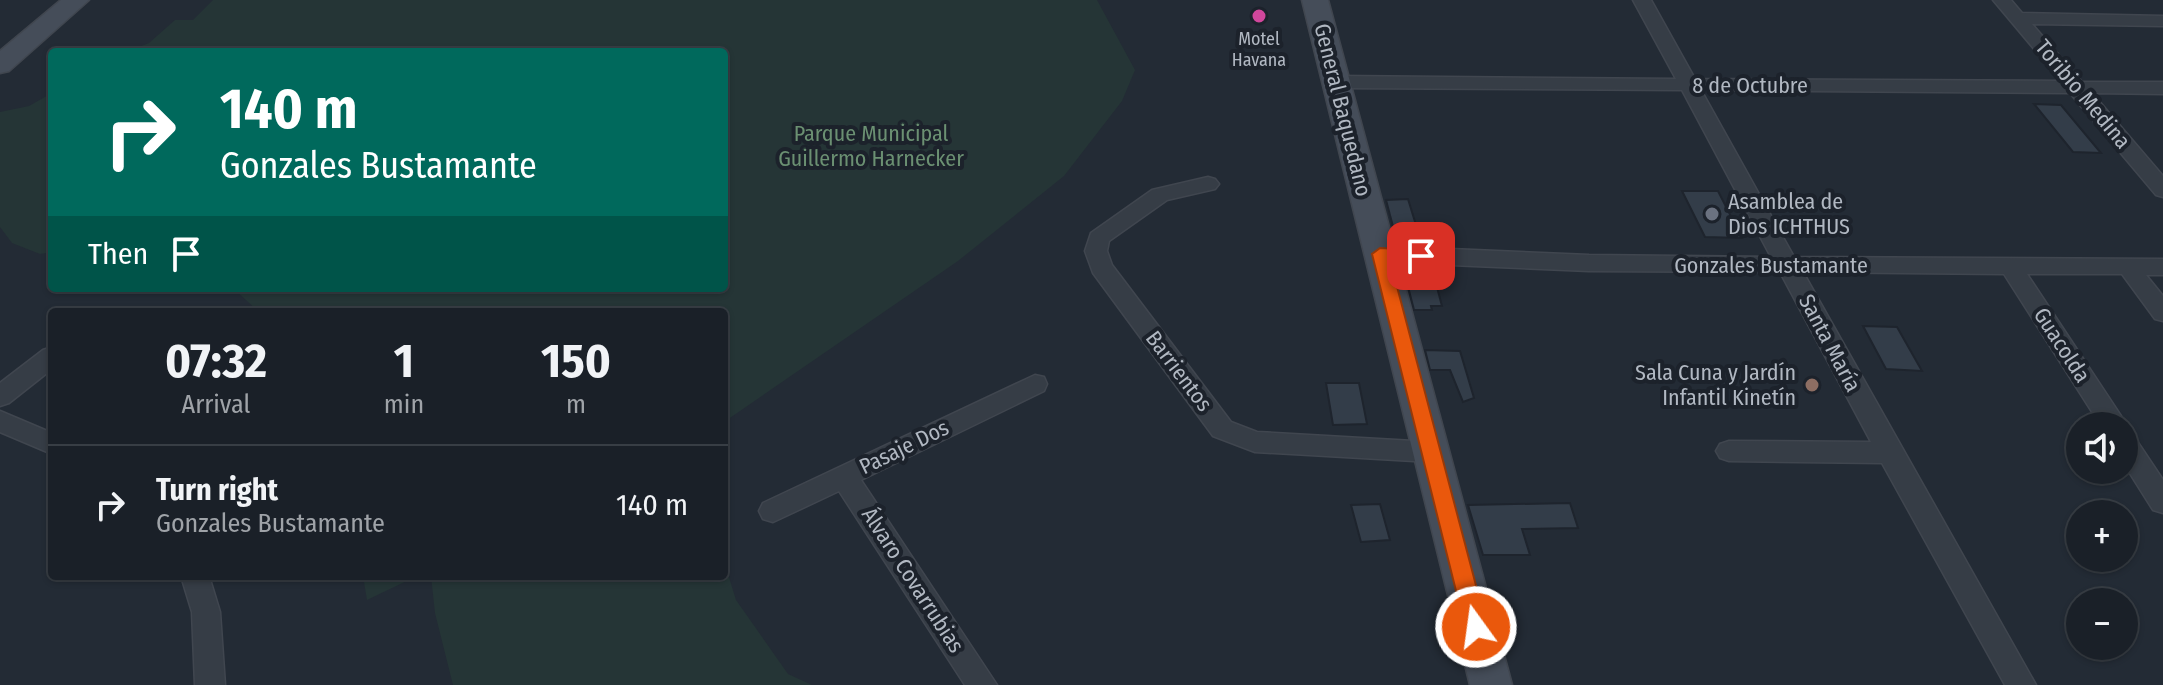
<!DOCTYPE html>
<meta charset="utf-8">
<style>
:root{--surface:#1a2028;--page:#272d34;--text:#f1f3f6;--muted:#9fa3a8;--line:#383e45}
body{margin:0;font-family:"Fira Sans Condensed",sans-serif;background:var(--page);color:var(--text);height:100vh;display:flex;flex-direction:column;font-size:30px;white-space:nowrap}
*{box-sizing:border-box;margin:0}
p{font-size:26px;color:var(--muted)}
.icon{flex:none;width:44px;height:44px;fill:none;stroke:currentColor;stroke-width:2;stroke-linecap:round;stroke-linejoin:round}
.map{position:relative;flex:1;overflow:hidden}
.sheet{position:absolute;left:48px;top:308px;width:680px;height:272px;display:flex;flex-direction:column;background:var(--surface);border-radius:8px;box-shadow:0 2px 6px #0004,0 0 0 2px var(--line)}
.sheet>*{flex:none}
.guide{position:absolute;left:48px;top:48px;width:680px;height:244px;border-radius:8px;box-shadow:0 2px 6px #0004,0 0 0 2px var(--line);background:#00695c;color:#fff;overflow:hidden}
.controls{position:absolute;left:2066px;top:412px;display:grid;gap:16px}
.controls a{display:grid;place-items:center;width:72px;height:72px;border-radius:50%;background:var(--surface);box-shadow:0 2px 6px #0004,0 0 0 2px var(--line);font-size:40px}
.pin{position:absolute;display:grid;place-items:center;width:68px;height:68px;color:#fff;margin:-34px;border-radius:16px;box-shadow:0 4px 12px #0006}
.me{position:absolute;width:88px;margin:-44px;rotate:346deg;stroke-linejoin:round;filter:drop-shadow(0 0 6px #0008)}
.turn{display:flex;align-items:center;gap:28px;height:168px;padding:0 40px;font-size:36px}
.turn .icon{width:104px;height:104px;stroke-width:2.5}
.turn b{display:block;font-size:56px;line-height:68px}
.then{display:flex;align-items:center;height:76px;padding:0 40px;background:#0003;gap:16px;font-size:30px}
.eta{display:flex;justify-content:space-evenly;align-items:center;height:136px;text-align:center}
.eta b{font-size:48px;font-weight:700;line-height:56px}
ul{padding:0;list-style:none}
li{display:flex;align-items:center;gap:24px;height:120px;padding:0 40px;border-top:2px solid var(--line)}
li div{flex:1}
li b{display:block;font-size:30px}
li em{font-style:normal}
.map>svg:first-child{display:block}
</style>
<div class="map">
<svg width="2163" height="685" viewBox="0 0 2163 685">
<rect width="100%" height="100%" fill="#232b35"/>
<!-- green -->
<path fill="#253536" d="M213 0H1097L1135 70 1122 101 1064 176 958 261 724 422V312H259L233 288H724V52H126L149 43 175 20H193Z
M52 93V252L40 254 12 243 0 227V112L29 106Z
M724 561 736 600 788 674 812 685H453L435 613 431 576H724Z
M363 576H417L367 600Z"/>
<!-- building -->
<path fill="#333d49" stroke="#1e242d" stroke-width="2" d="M2034 104 2061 105 2101 153 2073 152Z
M1682 191H1718L1742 238 1705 237Z
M1408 199 1420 238H1396L1386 200Z
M1405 275 1434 276 1442 306H1431L1432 310H1414Z
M1863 326 1897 327 1922 371 1886 369Z
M1425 350 1460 351 1474 398 1463 402 1450 370H1430Z
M1326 383H1359L1367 424 1333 425Z
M1570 503 1578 528 1522 529 1530 555H1483L1468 505Z
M1380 504 1390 540 1361 542 1351 505Z"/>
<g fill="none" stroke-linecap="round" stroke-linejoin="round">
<!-- street casing -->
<g stroke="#40464f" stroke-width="3">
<path id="street" d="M1633 0H1651L1695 79 2061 81 1993 0H2011L2022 13 2163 16V26L2032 24 2082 82H2163V94L2092 93 2163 176V197L2156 195 2070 93 1701 90 1794 257 2163 259V275H2146L2163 296V321L2155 319 2122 274H2027L2123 419 2127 426 2124 431V426H2101L2004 274 1803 272 2036 685H2005L1882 463 1729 461 1720 458 1716 451 1720 444 1729 441 1871 442 1780 272 1589 271 1380 262 1372 259 1369 254 1372 249 1380 246 1589 255 1771 257 1682 90 1336 88 1326 82 1336 76 1676 79Z
M1208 177 1215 179 1219 184 1215 189 1167 200 1109 241 1107 251 1112 265 1231 422 1257 432 1431 442 1440 445 1444 452 1440 459 1431 462 1255 452 1213 436 1093 273 1085 251 1091 233 1152 190Z
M52 347V369L9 403 0 406V383L43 350Z
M1035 375 1044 377 1047 384 1044 391 861 480 997 685H965L839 491 773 522 763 519 759 511 763 503Z
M0 411 52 433V454L0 432Z
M2124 432 2133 435 2163 480V513L2153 510 2124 464Z
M181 576H209L220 612 225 685H195L192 612Z"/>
</g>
<!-- secondary casing -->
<g stroke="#40464f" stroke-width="3">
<path id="secondary" d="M61 0H89L9 71 0 73V51Z
M1302 0H1328L1512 685H1470Z"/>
</g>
<!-- street -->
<use href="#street" fill="#363d46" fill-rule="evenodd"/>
<!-- secondary -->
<use href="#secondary" fill="#454d59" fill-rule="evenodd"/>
</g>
<!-- route -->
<path fill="#ea580c" stroke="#983908" stroke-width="2" d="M1380 248 1421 250 1429 256 1421 262 1390 260 1487 627 1484 634 1476 637 1468 634 1465 627 1372 254Z"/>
<!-- markers -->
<circle fill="#d1479c" stroke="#1c222b" stroke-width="3" cx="1259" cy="16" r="8"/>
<circle fill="#6b7280" stroke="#1c222b" stroke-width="3" cx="1712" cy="214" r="8"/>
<circle fill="#8d6e63" stroke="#1c222b" stroke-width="3" cx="1812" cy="385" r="8"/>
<g text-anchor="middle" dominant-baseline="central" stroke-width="8" stroke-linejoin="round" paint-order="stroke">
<!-- far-poi labels -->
<g font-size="18" fill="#b1b8c2" stroke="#1c222b">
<text x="1259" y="39">Motel<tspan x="1259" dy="21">Havana</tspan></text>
</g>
<!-- street labels -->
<g font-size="22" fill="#b1b8c2" stroke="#1c222b">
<text x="1750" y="85">8 de Octubre</text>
<text transform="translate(2083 94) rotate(50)">Toribio Medina</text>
<text transform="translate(1343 110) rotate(76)">General Baquedano</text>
<text x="1771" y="265">Gonzales Bustamante</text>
<text transform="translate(1830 343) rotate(62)">Santa María</text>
<text transform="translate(2062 345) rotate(57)">Guacolda</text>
<text transform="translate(1179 371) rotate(53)">Barrientos</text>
<text transform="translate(904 447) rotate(-26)">Pasaje Dos</text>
<text transform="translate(913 580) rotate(57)">Álvaro Covarrubias</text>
</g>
<!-- park labels -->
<g font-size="22" fill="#6b9072" stroke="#1c222b">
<text x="871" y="133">Parque Municipal<tspan x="871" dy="25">Guillermo Harnecker</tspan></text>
</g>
<!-- poi labels -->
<g font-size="22" fill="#b1b8c2" stroke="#1c222b" text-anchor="start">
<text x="1728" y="201">Asamblea de<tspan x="1728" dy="25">Dios ICHTHUS</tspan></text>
<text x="1796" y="372" text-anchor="end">Sala Cuna y Jardín<tspan x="1796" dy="25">Infantil Kinetín</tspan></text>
</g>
</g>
</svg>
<div class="controls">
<a><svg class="icon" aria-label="sound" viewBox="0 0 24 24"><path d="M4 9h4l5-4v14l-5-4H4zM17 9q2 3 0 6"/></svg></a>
<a>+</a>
<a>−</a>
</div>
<div class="pin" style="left:1421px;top:256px;background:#d93025"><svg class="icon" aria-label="arrive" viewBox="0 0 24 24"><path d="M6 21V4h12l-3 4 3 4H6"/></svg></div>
<svg class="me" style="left:1476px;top:627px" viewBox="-20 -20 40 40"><circle r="17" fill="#ea580c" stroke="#fff" stroke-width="3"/><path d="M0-11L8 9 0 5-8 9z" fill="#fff"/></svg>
<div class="guide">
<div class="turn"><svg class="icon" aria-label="right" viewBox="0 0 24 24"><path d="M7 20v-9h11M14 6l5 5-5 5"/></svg><div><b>140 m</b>Gonzales Bustamante</div></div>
<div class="then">Then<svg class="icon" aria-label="arrive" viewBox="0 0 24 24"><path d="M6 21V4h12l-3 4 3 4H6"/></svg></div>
</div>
<section class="sheet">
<div class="eta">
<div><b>07:32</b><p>Arrival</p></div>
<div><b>1</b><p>min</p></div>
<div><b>150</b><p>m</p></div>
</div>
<ul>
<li><svg class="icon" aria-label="right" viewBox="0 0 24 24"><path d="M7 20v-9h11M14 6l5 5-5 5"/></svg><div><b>Turn right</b><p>Gonzales Bustamante</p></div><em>140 m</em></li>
</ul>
</section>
</div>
